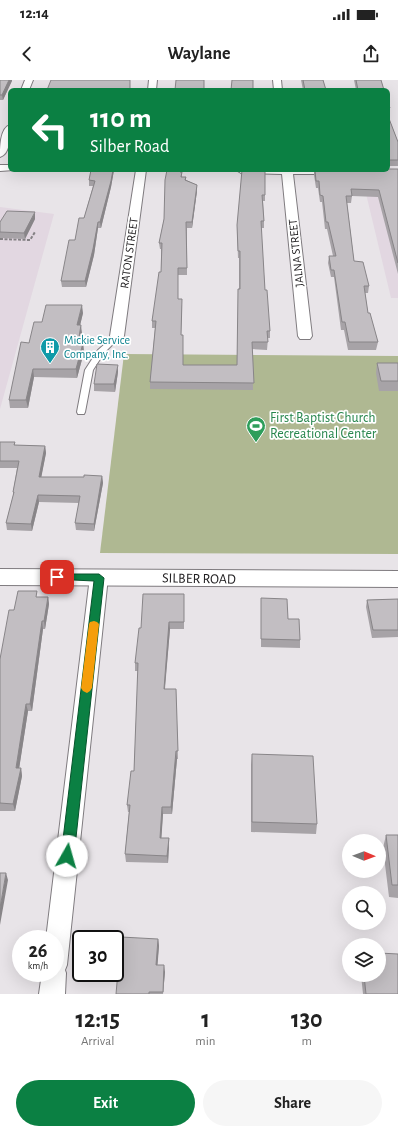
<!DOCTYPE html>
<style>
:root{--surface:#fff;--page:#f6f6f6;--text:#222;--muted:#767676;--accent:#0b8043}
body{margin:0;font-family:"Alegreya Sans",sans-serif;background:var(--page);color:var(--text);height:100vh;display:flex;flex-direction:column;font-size:15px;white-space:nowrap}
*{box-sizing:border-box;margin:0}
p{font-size:13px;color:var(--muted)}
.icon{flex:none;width:22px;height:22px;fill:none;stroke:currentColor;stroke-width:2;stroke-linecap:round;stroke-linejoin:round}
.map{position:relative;height:914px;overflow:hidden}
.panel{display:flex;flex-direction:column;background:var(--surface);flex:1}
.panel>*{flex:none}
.top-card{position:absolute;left:8px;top:8px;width:382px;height:84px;border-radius:6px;box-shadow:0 4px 16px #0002;background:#0b8043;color:#fff;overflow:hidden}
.needle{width:26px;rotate:91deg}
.buttons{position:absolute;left:342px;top:754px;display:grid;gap:8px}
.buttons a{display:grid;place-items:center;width:44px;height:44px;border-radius:50%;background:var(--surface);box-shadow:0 4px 16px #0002;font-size:20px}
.speed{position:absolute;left:12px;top:850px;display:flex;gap:8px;font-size:20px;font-weight:700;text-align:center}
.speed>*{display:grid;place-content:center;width:52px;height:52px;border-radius:50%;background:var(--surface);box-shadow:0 4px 16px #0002;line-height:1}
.speed small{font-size:10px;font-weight:400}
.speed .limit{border:2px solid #111;border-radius:6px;background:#fff;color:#111}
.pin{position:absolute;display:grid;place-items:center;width:34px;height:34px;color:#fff;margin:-17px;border-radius:8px;box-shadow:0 2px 6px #0006}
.me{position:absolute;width:44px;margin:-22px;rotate:7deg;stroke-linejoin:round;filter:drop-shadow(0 0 3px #0008)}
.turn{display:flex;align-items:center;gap:14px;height:84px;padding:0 16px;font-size:18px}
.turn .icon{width:52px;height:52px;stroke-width:2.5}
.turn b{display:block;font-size:28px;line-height:34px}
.eta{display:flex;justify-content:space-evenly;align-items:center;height:68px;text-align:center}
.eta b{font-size:24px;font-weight:700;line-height:28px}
.cta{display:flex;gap:8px;margin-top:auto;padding:8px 16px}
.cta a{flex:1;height:46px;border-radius:24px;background:var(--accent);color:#fff;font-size:16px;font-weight:700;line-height:46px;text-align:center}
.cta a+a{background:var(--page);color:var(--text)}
.status{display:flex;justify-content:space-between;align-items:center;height:28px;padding:0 20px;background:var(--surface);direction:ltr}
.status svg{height:11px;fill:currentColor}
header{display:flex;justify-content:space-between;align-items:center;height:52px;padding:0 16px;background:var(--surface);font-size:18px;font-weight:700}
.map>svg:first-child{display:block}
</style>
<div class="status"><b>12:14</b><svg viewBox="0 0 49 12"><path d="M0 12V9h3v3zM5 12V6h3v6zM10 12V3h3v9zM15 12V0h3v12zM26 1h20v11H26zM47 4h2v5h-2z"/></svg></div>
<header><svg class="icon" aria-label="back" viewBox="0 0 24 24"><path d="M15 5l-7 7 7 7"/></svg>Waylane<svg class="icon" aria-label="share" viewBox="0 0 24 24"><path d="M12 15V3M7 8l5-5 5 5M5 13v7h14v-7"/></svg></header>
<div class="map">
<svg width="398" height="914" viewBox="0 0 398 914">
<rect width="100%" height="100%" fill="#e8e4e8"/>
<!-- built -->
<path fill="#e2d7e1" d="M362 97H398V218H391Z
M0 127 54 134 0 329Z"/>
<!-- green -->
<path fill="#afb892" d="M124 274 398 276V474L100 473Z"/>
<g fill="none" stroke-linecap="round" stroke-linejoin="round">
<!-- lane casing -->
<g stroke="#7f7b7f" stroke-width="2">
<path id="lane" d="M117 254 121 256 104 273 93 290 85 332 84 334H78L77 332 85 290 98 270 115 255Z"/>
</g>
<!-- street casing -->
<g stroke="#7f7b7f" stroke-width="2">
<path id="street" d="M25 0H33L29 10H21Z
M149 0H157L156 10H148Z
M273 0H281L282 10H274Z
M10 45C10 54 11 74 0 77 0 68 0 48 10 45Z
M0 85H10V90H14L0 91Z
M136 90H146L124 256 122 259H112L110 256Z
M236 90 342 91 337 94H293L312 256 310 259H300L298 256 282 94 241 93Z
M99 491 105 493 108 497 67 885 65 890 66 893 65 914H39L42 893H55V859H46L90 497 93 493Z"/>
</g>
<!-- secondary casing -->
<g stroke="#7f7b7f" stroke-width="2">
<path id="secondary" d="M0 489 398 491V507L0 505Z"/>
</g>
<!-- path -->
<path stroke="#848184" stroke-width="2" stroke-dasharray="3 1.5" stroke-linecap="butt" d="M0 159 30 160 35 152"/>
<!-- lane -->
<use href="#lane" fill="#fff" fill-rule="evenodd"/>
<!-- street -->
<use href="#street" fill="#fff" fill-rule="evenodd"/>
<!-- secondary -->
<use href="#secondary" fill="#fff" fill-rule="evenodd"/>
</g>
<!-- wall -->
<path fill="#a7a3a7" d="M0 0H12L3 20H0Z
M301 0H323L326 10H303Z
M354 0H381L384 10H356Z
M388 22 390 28 389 34H388Z
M388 36 398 62V86H388Z
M398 89V194L378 117 352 116 351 123H347L354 181 369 206 368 213H365L368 233 378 262 376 270H348L344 250H341L334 197H331L328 183 329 176H333L327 149H325L322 122H320L318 108H316L314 95V90H388Z
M91 90H114L111 107 101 148H98L94 175 86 207H62L61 201 75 160 84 138 93 106H89V100Z
M167 90H181L182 97H186V100L197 105V111L192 148H187V195H178V219L182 226 181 255 183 285H237L239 209V178H238L237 152 242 90 265 115V121H263L264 141V148H261L265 210 270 251V258H268L267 270 252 269 253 310 150 309V302L155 248H152V241L161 192V169H160L159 163 164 139Z
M35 139 25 159 0 158V142Z
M83 233 80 245 82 254 80 263H83L84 272 77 298 34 297 28 328H10L9 320 29 263 42 242Z
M377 283H398V311H379L376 293Z
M118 292 115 312 94 311V304Z
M0 362H15V365L45 366 46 373 41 397H84L102 396 103 403 94 451 76 450 75 443 79 423 39 422 32 451 7 450 6 443 13 416V412L17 388H0Z
M184 514V549H170L165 609H176L178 679H177L172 734H163L161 758H169V765L168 783 126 782 125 774 129 732H128L127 725 134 691 138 591H135V583L141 548Z
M38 517H48L49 524 45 549H43L32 631H28L19 688H21L22 696 15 731H0V579L14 530Z
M261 518 288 539 300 560V568L261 567Z
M398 519V557L372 558 366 527 367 520Z
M252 674 317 744 316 754 251 752V685Z
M386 755H398V818L389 817 383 768Z
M158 859 159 866 157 885 165 892 163 914H116Z
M361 895H379L398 914H363Z"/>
<!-- shaded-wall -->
<path fill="#888588" d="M9 0H12V1L3 20 2 15Z
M113 90H114L111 107 101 148 100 142Z
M197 105V111L192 148V142Z
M35 132V139L25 159 24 153Z
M98 142V148L94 175 86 207 85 201Z
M82 225 83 233 78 254 77 245Z
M81 245 82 254 79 272 78 263Z
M83 263 84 272 77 298 76 289Z
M118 285V292L115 312 114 304Z
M33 289 34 297 28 328 26 320Z
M45 366 46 373 40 404 39 397Z
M102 396 103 403 94 451V444Z
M38 415 39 422 32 451 31 444Z
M48 517 49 524 45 549 44 541Z
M42 541 43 549 32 631 30 624Z
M169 542 170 549 164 617V609Z
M26 624 28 631 18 696 16 688Z
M176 671 177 679 172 734 171 727Z
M21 688 22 696 15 731 13 724Z
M162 727 163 734 161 765 160 758Z
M169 758V765L168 783 167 776Z
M6 793 8 800 0 845V828Z
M158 859 159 866 157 892 156 885Z
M164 885 165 892 163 914Z"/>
<!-- building -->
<path fill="#c2bec2" stroke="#888588" d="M0 0H9L2 15H0Z
M51 0H130V10H47Z
M176 0H204V10H175Z
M232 0H253V10H231Z
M303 0H323L326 10H305Z
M356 0H381L384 10H358Z
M388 22 390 28H388Z
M388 36 398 62V80H389L388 81Z
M388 89H398V183L379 110 351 109 352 116H346L354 181 363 182 369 206H364L368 233H370L378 262H349L345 242H342L334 190H331L329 176H336L328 142H326L323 116 320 115 319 101H316L315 90H388Z
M91 90H113L111 101 100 142H98L93 169 85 201H61L69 160H75L79 138H84L95 101 89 100Z
M167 90H180V92H182L181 97H186L185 100 197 105 192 142H186L187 188H178V219H182L181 255H183V285H237L238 209H240V171H238L237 145 242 90H265V115H262L264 141H261L265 210H267L270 251H267L268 262H252L254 303 150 302 156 241H152L159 192H161L162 163H159L164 139 165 100Z
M7 131 35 132 24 153 0 152V142Z
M46 225H82L77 245H81L78 263H83L76 289H33L26 320H9L21 262 29 263 34 242H42Z
M377 283H398V301H381Z
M97 284 118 285 114 304H94Z
M0 362H15L14 365 45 366 39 397H84V395L102 396 94 444 75 443 80 416 38 415 31 444 6 443 14 412H13L19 381H0Z
M18 511H37L36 517H48L44 541H42L30 624H26L16 688H21L13 724 0 723V579L9 530H14Z
M143 514H184V542H169L164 609H176L178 671H176L171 727H162L160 758H169L167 776 125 774 130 725H127L131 691H134L138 583H135L139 548H141Z
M261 518 287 519 288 539H299L300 560 261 559Z
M398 519V550H373L367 520Z
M252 674 313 676 317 744 252 742Z
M386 755H398V805H392Z
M0 793H6L0 828Z
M121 857 158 859 156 885H164L163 912H149V914H116Z
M379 873 398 874V914H366L364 895H379Z"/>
<!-- route -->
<path fill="#0b8043" stroke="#07532c" d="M57 494H99L104 498 74 776 72 780 67 782 63 780 61 776 94 501 53 499 52 497 53 495Z"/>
<!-- slow -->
<path fill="#f59e0b" d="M94 541 97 542 99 544 92 608 90 611 87 613 83 611 81 608 89 544 90 542Z"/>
<!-- icons -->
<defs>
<g id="building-pin" transform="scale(1)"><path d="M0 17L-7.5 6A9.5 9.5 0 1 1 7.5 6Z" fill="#0f9aa8" stroke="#fff"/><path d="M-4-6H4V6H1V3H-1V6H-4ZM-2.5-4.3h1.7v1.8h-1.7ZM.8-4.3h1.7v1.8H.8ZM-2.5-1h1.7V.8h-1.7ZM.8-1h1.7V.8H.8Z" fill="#fff"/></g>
<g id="stadium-pin" transform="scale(1)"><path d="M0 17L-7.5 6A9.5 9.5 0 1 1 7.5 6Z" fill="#2e9e5b" stroke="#fff"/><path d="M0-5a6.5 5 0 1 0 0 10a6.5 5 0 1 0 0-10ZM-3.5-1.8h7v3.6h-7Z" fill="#fff"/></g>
</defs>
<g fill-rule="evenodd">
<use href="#building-pin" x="50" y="267"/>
<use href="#stadium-pin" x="256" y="346"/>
</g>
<g text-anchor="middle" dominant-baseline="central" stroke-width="3.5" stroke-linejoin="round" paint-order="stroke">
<!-- far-street labels -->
<g font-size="12" fill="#222022" stroke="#fff">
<text transform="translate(129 173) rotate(-82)">RATON STREET</text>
<text transform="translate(296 173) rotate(-96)">JALNA STREET</text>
</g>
<!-- far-culture labels -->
<g font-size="12" fill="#0d838f" stroke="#fff" text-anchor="start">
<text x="64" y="260">Mickie Service<tspan x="64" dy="14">Company, Inc.</tspan></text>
</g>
<!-- leisure labels -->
<g font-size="14" fill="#27864d" stroke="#fff" text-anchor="start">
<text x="270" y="338">First Baptist Church<tspan x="270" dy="16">Recreational Center</tspan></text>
</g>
<!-- street labels -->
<g font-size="14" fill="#222022" stroke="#fff">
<text transform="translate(199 499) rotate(1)">SILBER ROAD</text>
</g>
</g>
</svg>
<div class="buttons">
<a><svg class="needle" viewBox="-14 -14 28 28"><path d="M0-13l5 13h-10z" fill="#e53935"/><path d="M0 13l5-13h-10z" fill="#767676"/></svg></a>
<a><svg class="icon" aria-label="search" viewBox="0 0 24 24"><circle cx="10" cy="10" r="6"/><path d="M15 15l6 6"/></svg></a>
<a><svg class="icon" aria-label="layers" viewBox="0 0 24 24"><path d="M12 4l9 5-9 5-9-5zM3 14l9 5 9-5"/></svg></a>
</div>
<div class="speed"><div>26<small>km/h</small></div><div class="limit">30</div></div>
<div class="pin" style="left:57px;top:497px;background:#d93025"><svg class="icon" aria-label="arrive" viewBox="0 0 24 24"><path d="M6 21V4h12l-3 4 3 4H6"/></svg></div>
<svg class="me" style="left:67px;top:776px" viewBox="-20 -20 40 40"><circle r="19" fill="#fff"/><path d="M0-13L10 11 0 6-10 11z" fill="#0b8043"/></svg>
<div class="top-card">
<div class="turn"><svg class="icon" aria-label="left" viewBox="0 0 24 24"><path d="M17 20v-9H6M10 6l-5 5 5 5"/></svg><div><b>110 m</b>Silber Road</div></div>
</div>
</div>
<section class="panel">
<div class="eta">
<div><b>12:15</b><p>Arrival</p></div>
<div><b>1</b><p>min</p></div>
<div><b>130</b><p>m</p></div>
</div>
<div class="cta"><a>Exit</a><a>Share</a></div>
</section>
